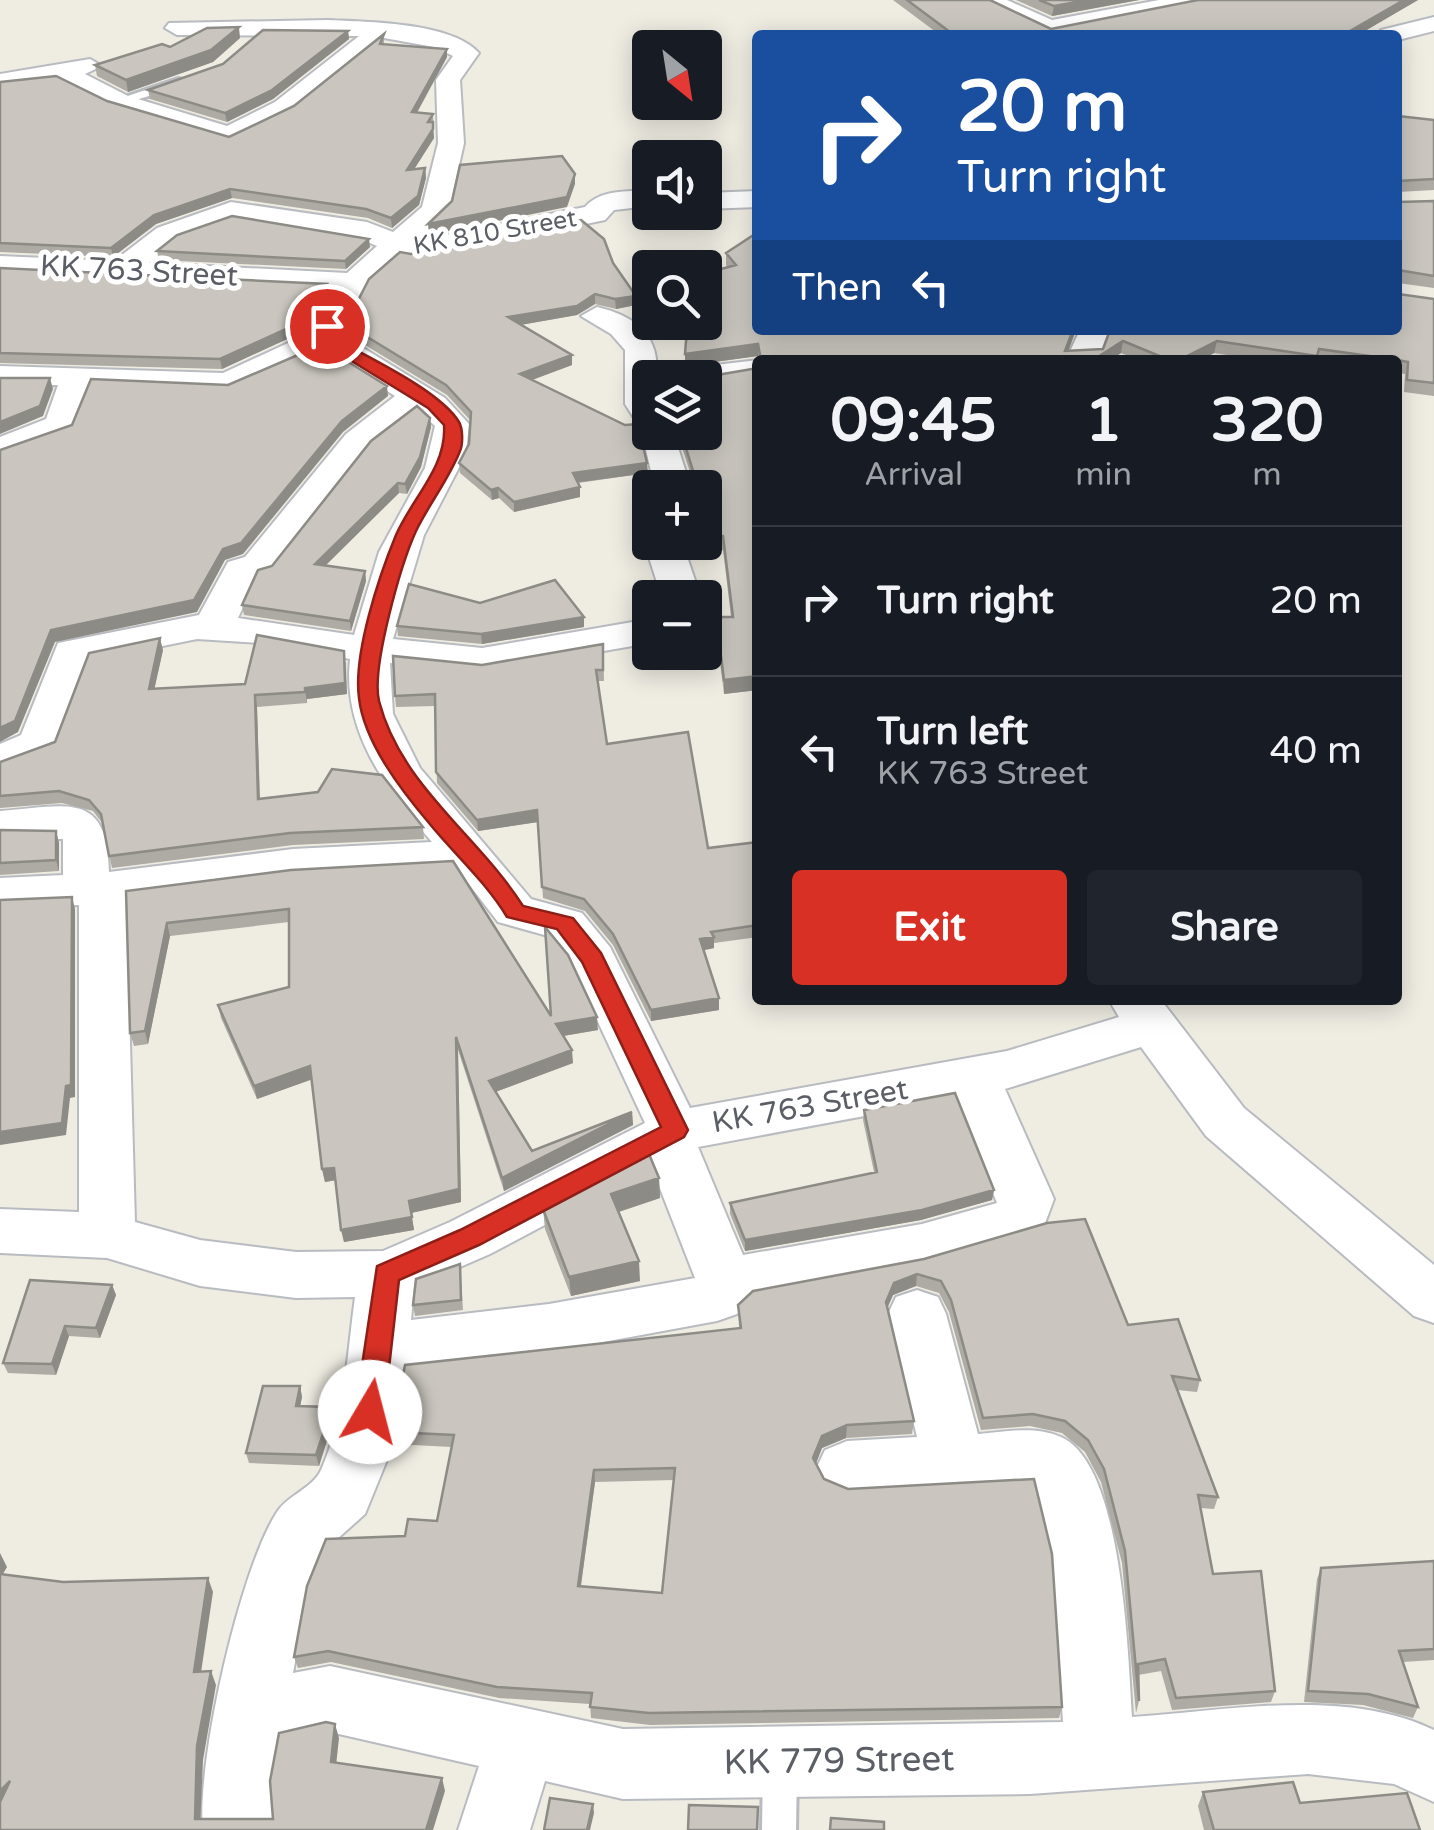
<!DOCTYPE html>
<meta charset="utf-8">
<style>
:root{--surface:#171b24;--page:#20242c;--text:#f1f3f6;--muted:#9ea1a6;--line:#363941;--accent:#d93025}
body{margin:0;font-family:"Varela Round",sans-serif;background:var(--page);color:var(--text);height:100vh;display:flex;flex-direction:column;font-size:38px;white-space:nowrap}
*{box-sizing:border-box;margin:0}
p{font-size:32px;color:var(--muted)}
.icon{flex:none;width:55px;height:55px;fill:none;stroke:currentColor;stroke-width:2;stroke-linecap:round;stroke-linejoin:round}
.map{position:relative;flex:1;overflow:hidden}
.side{position:absolute;left:752px;top:355px;width:650px;height:650px;display:flex;flex-direction:column;background:var(--surface);border-radius:10px;box-shadow:0 5px 25px #0003}
.side>*{flex:none}
.guide{position:absolute;left:752px;top:30px;width:650px;height:305px;border-radius:10px;box-shadow:0 5px 25px #0003;background:#1a4fa0;color:#fff;overflow:hidden}
.needle{width:65px;rotate:150deg}
.buttons{position:absolute;left:632px;top:30px;display:grid;gap:20px}
.buttons a{display:grid;place-items:center;width:90px;height:90px;border-radius:10px;background:var(--surface);box-shadow:0 5px 25px #0003;font-size:50px}
.pin{position:absolute;display:grid;place-items:center;width:85px;height:85px;color:#fff;margin:-42px;border:5px solid #fff;border-radius:50%;box-shadow:0 2px 10px #0007}
.me{position:absolute;width:110px;margin:-55px;rotate:8deg;stroke-linejoin:round;filter:drop-shadow(0 0 8px #0008)}
.turn{display:flex;align-items:center;gap:35px;height:210px;padding:0 40px;font-size:45px}
.turn .icon{width:130px;height:130px;stroke-width:2.5}
.turn b{display:block;font-size:70px;line-height:85px}
.then{display:flex;align-items:center;height:95px;padding:0 40px;background:#0003;gap:20px;font-size:38px}
.eta{display:flex;justify-content:space-evenly;align-items:center;height:170px;text-align:center}
.eta b{font-size:60px;font-weight:800;line-height:70px}
.action{display:flex;gap:20px;margin-top:auto;padding:20px 40px}
.action a{flex:1;height:115px;border-radius:10px;background:var(--accent);color:#fff;font-size:40px;font-weight:800;line-height:115px;text-align:center}
.action a+a{background:var(--page);color:var(--text)}
ul{padding:0;list-style:none}
li{display:flex;align-items:center;gap:30px;height:150px;padding:0 40px;border-top:2px solid var(--line)}
li div{flex:1}
li b{display:block;font-size:38px}
li em{font-style:normal}
.map>svg:first-child{display:block}
</style>
<div class="map">
<svg width="1434" height="1830" viewBox="0 0 1434 1830">
<rect width="100%" height="100%" fill="#efece2"/>
<g fill="none" stroke-linecap="round" stroke-linejoin="round">
<!-- lane casing -->
<g stroke="#b8bbc0" stroke-width="6">
<path id="lane" d="M178 79 182 80V86L119 105 113 101Z
M780 1753 792 1758 797 1770 796 1830H762L763 1770 768 1758Z"/>
</g>
<!-- street casing -->
<g stroke="#b8bbc0" stroke-width="4">
<path id="street" d="M978 0H1007L1052 20 1159 0H1206L1195 7 1049 35Z
M1434 17V31L1398 40V35H1377L1381 30Z
M328 20C368 22 451 22 479 53L460 80 464 143 449 210 417 241 585 207C601 189 626 192 650 190V206L614 210 605 220 411 260 400 257 367 286 342 335 445 398 469 424 466 454 424 535 393 639 482 648 650 619V643L482 672 390 663 393 714 420 768 531 899 582 913 610 947 690 1108 1007 1051 1119 1017 1109 1000H1161L1244 1108 1434 1265V1323L1414 1316 1206 1136 1141 1047 1005 1089 1054 1199 1041 1234 922 1268 751 1300 737 1314 717 1321 549 1352 405 1370 389 1455 365 1514 326 1549 307 1597 293 1673 330 1666 623 1729 1063 1722 1053 1565 1034 1487 847 1497 825 1488 816 1469 825 1450 847 1441 917 1437 888 1314 896 1297 917 1290 938 1297 946 1314 978 1434C1005 1432 1035 1425 1061 1437 1123 1464 1128 1655 1132 1717 1227 1711 1345 1687 1434 1730V1802L1394 1784 1308 1774 1030 1794 623 1799 545 1781 530 1830H458L479 1766 330 1732 280 1744 271 1794 275 1830H203C196 1763 240 1569 277 1512 288 1495 313 1488 321 1470 345 1417 347 1355 355 1297L296 1298 200 1286 107 1258 0 1253V1209L79 1212V905L0 908V878L63 875V839H0V811C64 807 108 788 109 872L293 849 432 842C386 789 342 732 350 659L260 643 197 639 89 661 55 752 0 773V744L21 735 58 643 199 615 228 562 245 557 346 434 395 396 323 351 230 392 91 386 73 432 0 459V437L46 419 58 385 0 386V366L223 373 312 332 335 290 0 274V256L114 261 157 228 231 202 367 222 393 232 422 207 438 143 436 80 453 56 434 47 384 38 293 112 229 143 110 106 56 79 0 88V74L90 59 102 66 85 74 128 96 227 126 275 102 359 36 177 35 165 28 169 23ZM233 220 360 239 377 246 347 273 149 263 177 240ZM418 410 435 426 425 468 379 552 354 635 238 618 257 577 271 573 370 448ZM458 870 498 922 548 936 572 966 645 1123 450 1222 383 1251 296 1252 200 1240 135 1222 126 900 293 879ZM956 1099 997 1203 922 1224 743 1255 698 1147ZM652 1168 695 1278 549 1304 411 1320 414 1287 490 1254Z
M758 191V207L705 209V193Z
M597 307C636 316 661 336 656 378H650V432H673L691 488H655L641 429 625 404V350L611 334 581 316Z
M1080 330H1112L1098 360H1066Z
M758 360V380L705 386V378H674L690 368Z
M650 534V542H682L701 598H662L644 542Z"/>
</g>
<!-- lane -->
<use href="#lane" fill="#fff" fill-rule="evenodd"/>
<!-- street -->
<use href="#street" fill="#fff" fill-rule="evenodd"/>
</g>
<!-- wall -->
<path fill="#aeaaa4" fill-rule="evenodd" d="M893 0H990L1051 29 1198 0H1418L1358 35H940Z
M1016 0H1139L1052 16Z
M348 31 349 39 273 99 227 122 150 99 148 90Z
M384 34V44L447 57 417 113 433 114 434 138 414 169 425 168 426 178 419 205 392 228 368 218 232 198 156 224 113 257 0 252V82L107 101 229 137 294 106Z
M240 38 213 62 128 92 97 76 95 65 170 47Z
M1398 116 1434 120V190L1398 192V202L1434 201V288L1398 283V294L1434 299V396L1404 392 1405 374 1398 373V360H1259L1214 353 1201 360H1138L1121 353 1110 360H758V356L685 366 728 267 726 265V253L758 232V330H1076L1068 351 1103 349Z
M370 247 346 269 159 260 157 251Z
M411 254 613 263 636 296V305L616 309 595 304 577 315 520 325 572 355V365L532 380 648 473 578 483 580 487V497L514 512 499 498 492 500 460 473 459 463 469 444 470 420 447 395 347 334 346 324Z
M0 268 327 284 329 293 309 329 222 369 0 363Z
M758 368V690L724 694 716 631V617H731L723 550H689L685 542H705V488L691 475 677 432H705V377Z
M430 418 431 427 421 467 407 494 399 493 325 565 365 571 366 581 351 631 244 615 242 605 272 566Z
M480 603 584 627 482 644 398 636 397 626Z
M603 644 604 681H598L607 744 708 848 758 842V937L714 943V948L704 950 719 998V1010L651 1021 613 945 585 911 543 898 538 822 478 831 437 783 435 706 396 707 395 696 482 665Z
M163 650 154 689 245 684 346 662 347 694 307 699V703L257 707 260 798 423 827 424 839 293 845 112 868 103 824 93 811 62 803 0 808V762L55 742Z
M0 830 56 831 59 843V871L0 875Z
M291 870 551 1016 598 1030 563 1036 573 1063 495 1092 532 1151 632 1112 633 1125 504 1191 458 1050 461 1202 411 1213 414 1230 344 1242 335 1180 325 1182 322 1169 312 1079 257 1099 221 1018 218 1005 289 987V922L170 936 148 1044 134 1046 130 1033 126 891Z
M864 1110 994 1190 992 1200 921 1220 745 1251 730 1214V1203L874 1172 863 1120Z
M659 1178 660 1198 619 1212 640 1281 571 1296 545 1229 543 1209Z
M924 1259 1128 1325 1200 1380 1197 1392 1177 1390 1218 1497 1214 1509 1201 1508 1213 1574 1275 1691 1271 1702 1172 1710 1161 1671 1138 1675 1139 1701 1136 1713 1122 1563 1101 1482 1085 1452 1062 1433 1030 1426 981 1430 949 1312 939 1293 916 1286 893 1295 887 1309 914 1421 912 1434 846 1438 822 1448 816 1463 824 1479 1062 1707 1059 1718 650 1725 591 1718 590 1704 499 1698 331 1662 298 1668 294 1657 405 1536 437 1521 451 1447 395 1444 392 1432 739 1328 738 1305ZM674 1480 662 1593 581 1586 595 1482Z
M460 1264 463 1310 415 1316 413 1305Z
M112 1285 116 1295 100 1338 69 1336 56 1375 8 1373 3 1363Z
M300 1386 302 1397 300 1406 332 1407 334 1418 319 1466 249 1463 246 1453Z
M1434 1561V1660L1403 1662 1418 1707 1413 1718 1363 1705 1304 1702 1317 1579 1321 1568Z
M1203 1792 1300 1803 1420 1830H1204L1198 1806Z"/>
<!-- shaded-wall -->
<path fill="#8d8b86" d="M1088 0H1139L1052 16 1054 6Z
M1404 0H1418L1358 35H1343Z
M239 27 240 38 213 62 128 92 126 80Z
M348 31 349 39 273 99 227 122 225 113Z
M447 49V57L412 121V112Z
M433 129 434 138 408 179 407 170Z
M425 168 426 178 419 205 392 228 391 218Z
M575 174V184L567 207 429 235 428 224Z
M230 189 232 198 156 224 113 257 111 248 154 215Z
M369 239 370 247 346 269 345 261Z
M327 284 329 293 309 329 222 369 220 359Z
M595 294V304L577 315 509 327 508 317Z
M636 296V305L616 309 615 299Z
M1073 330H1076L1065 360V351Z
M1123 341 1121 353 1110 360H1093Z
M1217 341 1214 353 1201 360H1179Z
M758 344V356L685 366V354Z
M572 355V365L521 384 520 374Z
M50 378 53 389 43 416 0 434V422Z
M387 386 388 396 343 432 243 554 225 560 197 612 55 642 18 732 0 742V728L51 630 223 549 342 421Z
M430 418 431 427 421 467 407 494 405 484Z
M647 463 648 473 573 483V473Z
M398 483 399 493 317 574 315 564Z
M580 487V497L514 512V502Z
M498 488 499 498 492 500 491 490Z
M365 571 366 581 351 631 350 621Z
M584 617V627L482 644 481 634Z
M160 638 163 650 152 700 149 689Z
M344 651 347 694 307 699V703L305 688Z
M758 676V690L724 694V680Z
M255 695 257 707 260 810 258 799Z
M537 810 538 822 478 831 477 820Z
M56 831 59 843V871L56 860Z
M72 897 75 909V1097L70 1098 66 1135 0 1145V1132Z
M167 923 170 936 148 1044 145 1031Z
M714 937V948L700 951V939Z
M719 998V1010L651 1021V1010Z
M597 1017 598 1030 557 1037 556 1024Z
M456 1037 458 1050 461 1202 411 1213 409 1201Z
M572 1050 573 1063 490 1094 489 1081Z
M310 1066 313 1079 257 1099 254 1086Z
M632 1112 633 1125 504 1191 502 1178Z
M334 1168 337 1180 325 1182 322 1169Z
M659 1178 660 1198 612 1214 611 1194Z
M994 1190 992 1200 921 1220 745 1251V1240Z
M412 1217 414 1230 344 1242 341 1230Z
M639 1261 640 1281 571 1296 569 1277Z
M917 1274 916 1286 893 1295 884 1315 886 1302 894 1283Z
M112 1285 116 1295 100 1338 96 1328Z
M65 1326 69 1336 56 1375 52 1364Z
M300 1386 302 1397 298 1417 296 1406Z
M332 1407 334 1418 319 1466 316 1455Z
M847 1425 846 1438 822 1448 813 1471V1458L822 1436Z
M594 1470 595 1482 579 1598 578 1586Z
M0 1553 7 1567 0 1579Z
M208 1578 213 1592 199 1686 194 1672Z
M211 1671 216 1685 203 1760 200 1830 195 1819 197 1746Z
M335 1724 339 1738 335 1775 331 1762Z
M442 1778 445 1791 433 1830H426Z
M10 1781 0 1812V1791Z
M593 1804 594 1813 590 1830H587Z"/>
<!-- building -->
<path fill="#cac6bf" stroke="#8d8b86" stroke-width="2.5" fill-rule="evenodd" d="M907 0H990L1051 29 1198 0H1404L1343 35H954Z
M1039 0H1088L1054 6Z
M239 27 211 50 126 80 95 65 162 44 170 47 207 28Z
M263 30 348 31 272 90 225 113 148 90 223 64Z
M384 34 380 44 447 49 412 112 433 114 428 122H433V129L407 170 425 168 418 196 391 218 366 209 230 189 154 215 111 248 0 243V82L56 76 107 101 229 137 294 106Z
M1398 116 1434 120V179L1398 181V202L1434 201V276L1398 270V294L1434 299V383L1407 380 1408 362 1398 360 1319 349 1317 356 1217 341 1179 360H1169L1123 341 1093 360H761L758 344 685 354 686 341 694 322H705V297L717 270 736 265 726 253 758 232V330H1073L1065 351 1103 349 1110 330H1398Z
M562 156 575 174 567 197 428 224 452 201 460 165Z
M232 216 369 239 345 261 157 251 177 235Z
M581 220 604 239 613 263 636 296 615 299 595 294 577 306 508 317 572 355 520 374 625 425 638 424 647 463 573 473 580 487 514 502 498 488 491 490 459 463 469 444 471 412 446 385 346 324 369 279 400 252 411 254Z
M0 268 327 284 308 319 220 359 0 353Z
M321 345 387 386 342 421 241 543 223 549 194 600 51 630 15 721 0 728V450L72 425 91 379 228 385Z
M758 368V676L724 680 716 617H733L723 536 705 537V488H683L682 479 694 474 681 432H705V378H684L685 369H701L705 377Z
M0 378H50L40 406 0 422Z
M417 406 430 418 420 457 405 484 398 483 315 564 365 571 350 621 242 605 258 570 272 566 371 441Z
M555 580 584 617 481 634 397 626 409 584 480 603Z
M257 635 344 651 345 683 305 688V692L255 695 258 799 318 792 332 769 382 775 423 827 290 833 109 856 101 814 89 800 59 791 0 796V762L55 742 89 653 160 638 149 689 245 684Z
M603 644V670H596L607 744 688 732 708 848 758 842V925L711 932 714 937 700 939 719 998 651 1010 613 934 584 899 542 887 537 810 477 820 436 772 435 694 395 696 393 656 482 665Z
M0 830 56 831V860L0 863Z
M453 861 551 1016 545 927 568 955 597 1017 556 1024 572 1050 489 1081 532 1151 632 1112 502 1178 456 1037 459 1189 409 1201 412 1217 341 1230 334 1168 322 1169 310 1066 254 1086 218 1005 289 987V909L167 923 145 1031 130 1033 126 891 291 870Z
M72 897 71 1085 66 1086 62 1123 0 1132V900Z
M955 1093 994 1190 922 1210 745 1240 730 1203 877 1172 864 1110Z
M649 1154 659 1178 611 1194 639 1261 569 1277 543 1209Z
M1085 1219 1128 1325 1178 1319 1200 1380 1172 1376 1218 1497 1198 1495 1213 1574 1261 1571 1275 1691 1176 1698 1165 1659 1138 1664 1139 1701 1125 1551 1104 1469 1088 1440 1065 1421 1033 1414 983 1418 951 1300 941 1281 917 1274 894 1283 886 1302 914 1421 847 1425 822 1436 813 1458 824 1479 848 1489 1034 1479 1052 1554 1062 1707 649 1713 590 1707 592 1693 497 1687 328 1651 294 1657 307 1586 326 1539 405 1536 408 1519 437 1521 454 1435 392 1432 405 1365 741 1328 738 1305 753 1291 924 1259 1047 1223ZM675 1468 662 1593 578 1586 594 1470Z
M460 1264 461 1300 413 1305 416 1279Z
M30 1280 112 1285 96 1328 65 1326 52 1364 3 1363Z
M263 1386H300L296 1406 332 1407 316 1455 246 1453Z
M1434 1561V1649L1399 1651 1418 1707 1368 1694 1308 1691 1321 1568Z
M0 1574 63 1582 208 1578 194 1672 211 1671 197 1746 195 1819H273L270 1781 279 1733 326 1722 335 1724 331 1762 442 1778 426 1830H0V1802L10 1781 0 1791Z
M1293 1782 1300 1803 1407 1793 1420 1830H1214L1203 1792Z
M550 1798 593 1804 587 1830H544Z
M689 1805 758 1807 757 1830H688Z
M831 1818 884 1822V1830H830Z"/>
<!-- route -->
<path fill="#d93025" stroke="#8d1f18" stroke-width="2.5" d="M322 323H332V337C365 356 440 390 459 422 463 429 463 444 460 451 449 479 429 504 416 531 401 564 371 668 379 701 401 786 478 835 523 906L573 918 601 953 688 1130 684 1137 479 1245 399 1280 384 1412 380 1421 370 1425 359 1421 355 1412 377 1266 460 1230 661 1127 582 962 557 929 507 917C485 881 455 855 429 823 401 790 364 742 359 698 353 654 379 576 396 535 412 498 447 467 444 425L428 408 319 341Z"/>
<g text-anchor="middle" dominant-baseline="central" stroke-width="10" stroke-linejoin="round" paint-order="stroke">
<!-- far-street labels -->
<g font-size="25" fill="#5b5f65" stroke="#fff">
<text transform="translate(495 232) rotate(-10)">KK 810 Street</text>
</g>
<!-- street labels -->
<g font-size="30" fill="#5b5f65" stroke="#fff">
<text transform="translate(139 271) rotate(3)">KK 763 Street</text>
<text transform="translate(810 1106) rotate(-10)">KK 763 Street</text>
</g>
<!-- near-street labels -->
<g font-size="35" fill="#5b5f65" stroke="#fff">
<text transform="translate(839 1761) rotate(-1)">KK 779 Street</text>
</g>
</g>
</svg>
<div class="buttons">
<a><svg class="needle" viewBox="-14 -14 28 28"><path d="M0-13l5 13h-10z" fill="#e53935"/><path d="M0 13l5-13h-10z" fill="#9ea1a6"/></svg></a>
<a><svg class="icon" aria-label="sound" viewBox="0 0 24 24"><path d="M4 9h4l5-4v14l-5-4H4zM17 9q2 3 0 6"/></svg></a>
<a><svg class="icon" aria-label="search" viewBox="0 0 24 24"><circle cx="10" cy="10" r="6"/><path d="M15 15l6 6"/></svg></a>
<a><svg class="icon" aria-label="layers" viewBox="0 0 24 24"><path d="M12 4l9 5-9 5-9-5zM3 14l9 5 9-5"/></svg></a>
<a>+</a>
<a>−</a>
</div>
<div class="pin" style="left:327px;top:326px;background:#d93025"><svg class="icon" aria-label="arrive" viewBox="0 0 24 24"><path d="M6 21V4h12l-3 4 3 4H6"/></svg></div>
<svg class="me" style="left:370px;top:1412px" viewBox="-20 -20 40 40"><circle r="19" fill="#fff"/><path d="M0-13L10 11 0 6-10 11z" fill="#d93025"/></svg>
<div class="guide">
<div class="turn"><svg class="icon" aria-label="right" viewBox="0 0 24 24"><path d="M7 20v-9h11M14 6l5 5-5 5"/></svg><div><b>20 m</b>Turn right</div></div>
<div class="then">Then<svg class="icon" aria-label="left" viewBox="0 0 24 24"><path d="M17 20v-9H6M10 6l-5 5 5 5"/></svg></div>
</div>
<section class="side">
<div class="eta">
<div><b>09:45</b><p>Arrival</p></div>
<div><b>1</b><p>min</p></div>
<div><b>320</b><p>m</p></div>
</div>
<ul>
<li><svg class="icon" aria-label="right" viewBox="0 0 24 24"><path d="M7 20v-9h11M14 6l5 5-5 5"/></svg><div><b>Turn right</b></div><em>20 m</em></li>
<li><svg class="icon" aria-label="left" viewBox="0 0 24 24"><path d="M17 20v-9H6M10 6l-5 5 5 5"/></svg><div><b>Turn left</b><p>KK 763 Street</p></div><em>40 m</em></li>
</ul>
<div class="action"><a>Exit</a><a>Share</a></div>
</section>
</div>
